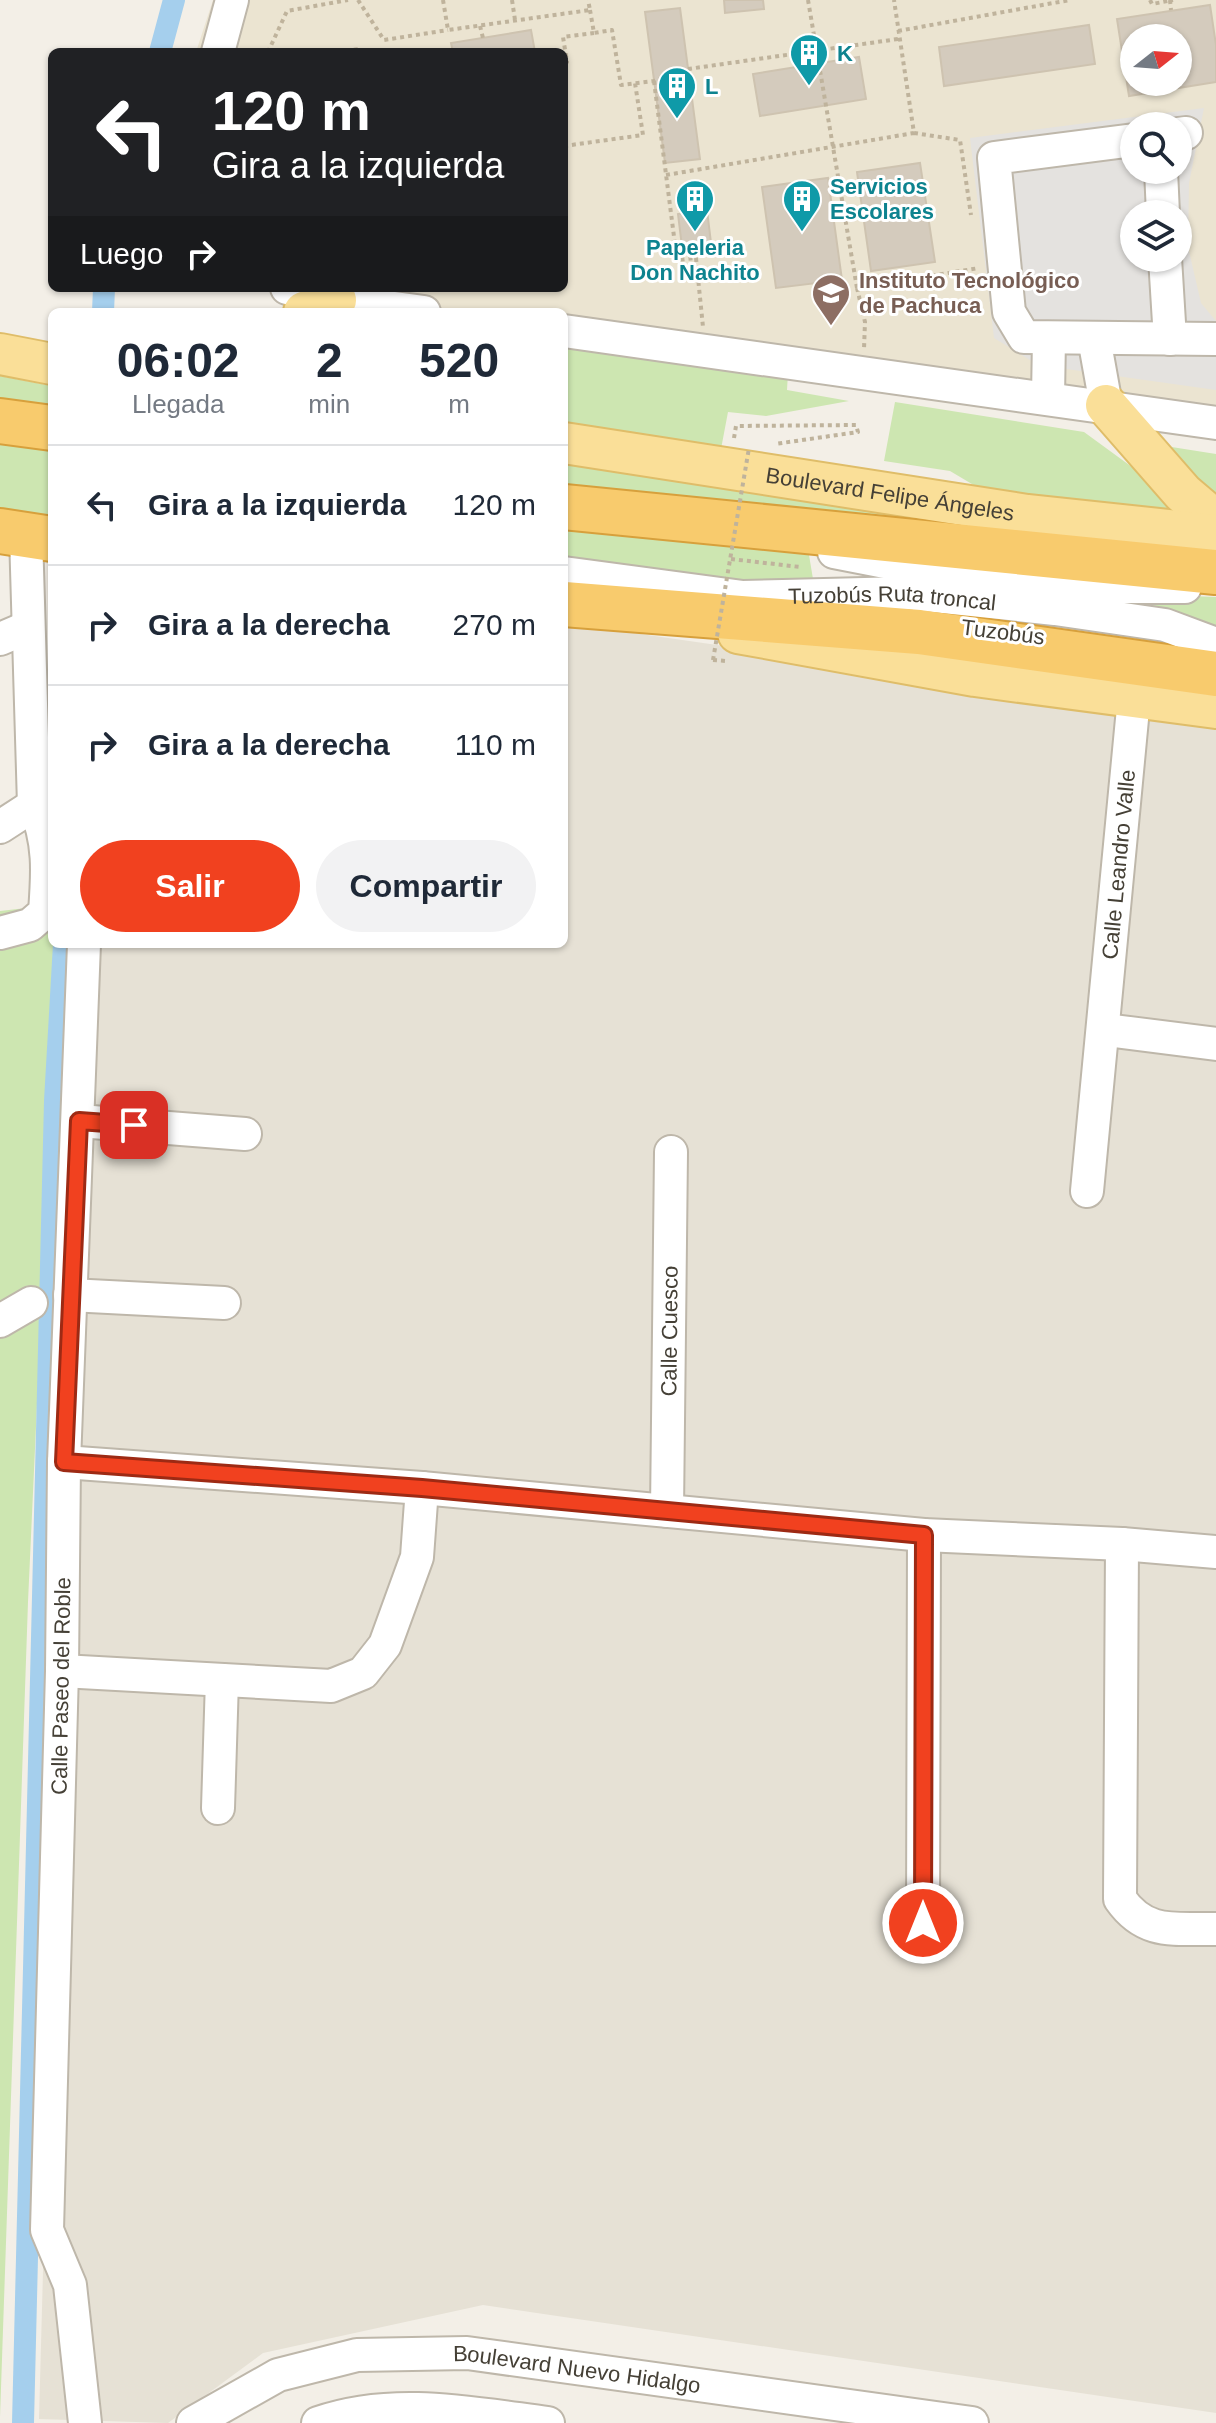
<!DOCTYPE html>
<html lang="es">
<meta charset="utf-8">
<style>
:root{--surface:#fff;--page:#f2f2f3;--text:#1f2937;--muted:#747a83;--line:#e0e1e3;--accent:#f1411f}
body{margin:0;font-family:Arial,sans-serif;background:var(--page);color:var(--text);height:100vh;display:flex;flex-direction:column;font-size:30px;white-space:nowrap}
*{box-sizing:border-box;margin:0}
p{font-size:26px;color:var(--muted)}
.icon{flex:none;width:44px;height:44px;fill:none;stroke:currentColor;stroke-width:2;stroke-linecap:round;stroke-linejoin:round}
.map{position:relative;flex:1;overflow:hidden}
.side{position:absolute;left:48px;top:308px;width:520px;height:640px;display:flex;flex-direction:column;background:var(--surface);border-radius:12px;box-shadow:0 2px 6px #0004}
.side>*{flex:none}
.banner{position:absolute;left:48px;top:48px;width:520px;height:244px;border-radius:12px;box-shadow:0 2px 6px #0004;background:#202124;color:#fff;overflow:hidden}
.needle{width:52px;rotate:73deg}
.tools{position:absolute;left:1120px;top:24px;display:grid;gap:16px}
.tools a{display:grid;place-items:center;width:72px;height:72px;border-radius:50%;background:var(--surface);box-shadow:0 2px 6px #0004;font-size:40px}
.pin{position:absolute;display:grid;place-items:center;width:68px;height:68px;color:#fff;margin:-34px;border-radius:16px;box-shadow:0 4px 12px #0006}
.me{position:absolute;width:88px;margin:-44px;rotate:0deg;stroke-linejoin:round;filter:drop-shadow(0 0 6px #0008)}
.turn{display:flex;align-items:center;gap:28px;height:168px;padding:0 32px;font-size:36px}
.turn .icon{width:104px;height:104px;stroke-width:2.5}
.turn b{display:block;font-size:56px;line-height:68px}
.then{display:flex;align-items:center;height:76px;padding:0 32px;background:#0003;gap:16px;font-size:30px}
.eta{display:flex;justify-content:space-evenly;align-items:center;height:136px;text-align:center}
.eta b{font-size:48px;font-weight:600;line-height:56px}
.primary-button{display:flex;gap:16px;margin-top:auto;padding:16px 32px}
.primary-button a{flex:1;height:92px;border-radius:48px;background:var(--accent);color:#fff;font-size:32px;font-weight:600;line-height:92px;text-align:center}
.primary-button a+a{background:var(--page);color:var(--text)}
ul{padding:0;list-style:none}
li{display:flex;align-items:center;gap:24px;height:120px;padding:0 32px;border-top:2px solid var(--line)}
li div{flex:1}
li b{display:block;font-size:30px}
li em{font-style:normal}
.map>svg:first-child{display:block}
</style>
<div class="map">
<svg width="1216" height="2423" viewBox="0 0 1216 2423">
<rect width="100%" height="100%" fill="#f3efe7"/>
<!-- residential -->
<path fill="#e6e1d5" d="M564 623 1216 717V2413L483 2305 263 2353 168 2423 39 2419 79 944H564Z"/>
<!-- education -->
<path fill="#ebe4d1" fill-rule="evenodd" d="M213 0H1216V421L564 331V312H424L287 288H564V52H196ZM1134 38H1178V82H1134ZM1134 126H1178V170H1134ZM1134 214H1178V258H1134Z"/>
<!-- green -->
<path fill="#cde6b1" d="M564 342 788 373 787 390 849 401 766 416 728 412 721 449 564 430Z
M0 376 52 386V419L0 412Z
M895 402 1084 432 1147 478 1183 516 982 490 950 471 884 461Z
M0 444 52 450V522L0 515Z
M1159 445 1216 454V503Z
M564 456 1162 546 564 487Z
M564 521 809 555 815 591 564 570Z
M1055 591 1216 597V638Z
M52 816V944H58L28 1602 0 2417V911L35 907Z"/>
<!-- parking -->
<path fill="#e4e2df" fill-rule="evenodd" d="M1204 108 1189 183 1188 247 1201 303 1216 321V390L1038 365 994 338 970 138ZM1134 126H1178V170H1134ZM1134 214H1178V258H1134Z"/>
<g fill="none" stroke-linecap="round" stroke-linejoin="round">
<!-- canal -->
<path stroke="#a5cfed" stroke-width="22" d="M160 52 174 0
M103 312 104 288
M23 2423 55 1101 64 944"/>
</g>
<!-- building -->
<path fill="#d4cbbd" stroke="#cec3b0" stroke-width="2" fill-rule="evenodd" d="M724 0H763L764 9 725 13Z
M1210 5 1216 45V82L1129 96 1117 19ZM1134 38H1178V82H1134Z
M680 8 700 159 665 163 645 12Z
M1089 25 1095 64 944 86 939 47Z
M531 30 535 52H453L451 43Z
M859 57 866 99 760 116 753 74Z
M920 163 935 262 871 271 857 172Z
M828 178 842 280 776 288 762 187Z
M707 210 712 251 683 255 678 214Z"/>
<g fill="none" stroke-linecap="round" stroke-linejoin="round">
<!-- minor casing -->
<g stroke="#beb7aa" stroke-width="36">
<g id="minor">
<path d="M218 52 232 0"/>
<path d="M1178 134 1186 133"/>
<path d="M1134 140 994 158 1009 312 1024 337 1214 339"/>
<path d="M1161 170 1163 214"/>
<path d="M1165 258 1170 339"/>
<path d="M287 288 336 300 424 312"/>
<path d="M564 331 1216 423"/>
<path d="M1094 338 1106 405"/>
<path d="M1048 397 1049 338"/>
<path d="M834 552 911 567 1069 587H1185"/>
<path id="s1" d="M564 573 743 597 906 593 1055 609 1165 625 1216 644"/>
<path d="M0 639 26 628"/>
<path d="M0 827 34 805"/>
<path d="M0 933 30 925 45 912C48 873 50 841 34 805L26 535"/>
<path d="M84 944 64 1462 62 1671 47 2230 70 2285 85 2423"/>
<path d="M1106 1030 1216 1044"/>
<path d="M79 1121 245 1134"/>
<path id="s2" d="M1087 1191 1134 698"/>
<path d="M70 1295 224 1303"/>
<path d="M0 1321 31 1303"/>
<path d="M64 1462 422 1488 924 1535 1122 1544 1216 1552"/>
<path id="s3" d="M667 1511 671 1152"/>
<path d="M1122 1544 1120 1899C1146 1936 1175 1928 1216 1929"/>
<path d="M62 1671 331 1686 363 1673 385 1645 417 1557 422 1488"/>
<path d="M218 1808 222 1680"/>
<path d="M923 1923 924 1535"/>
<path id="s4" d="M193 2423 278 2375 357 2355 467 2353 972 2423"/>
<path d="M318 2423C393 2397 471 2413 548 2423"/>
</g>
</g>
<!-- major casing -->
<g stroke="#dfbd69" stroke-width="44">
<g id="major">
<path d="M304 312 336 300"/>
<path d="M0 354 52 364"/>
<path d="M1106 405 1183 493 1216 521"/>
<path id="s5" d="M564 443 1027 515 1216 535"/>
<path d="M738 633 975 676 1216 708"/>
</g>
</g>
<!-- highway casing -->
<g stroke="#d7a03c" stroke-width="48">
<path id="highway" d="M0 421 52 428
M564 507 1216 572
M0 531 52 539
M564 604 919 632 1216 674"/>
</g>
<!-- path -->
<path stroke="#bfb39c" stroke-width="4" stroke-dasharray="4 4" stroke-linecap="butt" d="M358 0 384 40 448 30
M443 0 448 30 590 10 588 0
M512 0 515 20
M808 0 857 288 979 268
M1150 0 1152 4 1173 0
M1170 0 1171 10
M590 10 594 33 612 30 621 85 654 81 690 69
M480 26 483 38
M898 31 1070 0
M268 52 287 11 348 0
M338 52 360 49 361 52
M564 63 567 62 563 37 594 33
M688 69 898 39
M654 81 677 260 696 258 695 253
M914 133 960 140 971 215
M564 146 643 135 635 83
M666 175 914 133 894 0
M696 258 703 327
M857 288 865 322 864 349
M734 438 736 426 856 425 858 432 775 444
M731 559 800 567
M713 660 726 661"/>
<!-- minor -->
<use href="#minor" stroke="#fff" stroke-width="32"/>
<!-- major -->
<use href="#major" stroke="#fadf98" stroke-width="40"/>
<!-- highway -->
<use href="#highway" stroke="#f8cb6d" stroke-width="44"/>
<!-- path-bridge -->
<path stroke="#bfb39c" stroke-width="4" stroke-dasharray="4 4" stroke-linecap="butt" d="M713 660 749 448"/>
</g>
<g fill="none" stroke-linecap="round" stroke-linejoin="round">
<!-- route casing -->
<g stroke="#9d2a14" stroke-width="20">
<path id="route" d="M134 1125 79 1121 64 1462 422 1488 924 1535 923 1923"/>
</g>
<!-- route -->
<use href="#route" stroke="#f1411f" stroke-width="14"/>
</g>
<!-- icons -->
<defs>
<g id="building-pin" transform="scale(2)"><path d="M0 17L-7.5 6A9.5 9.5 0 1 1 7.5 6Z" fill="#0f9aa8" stroke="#fff"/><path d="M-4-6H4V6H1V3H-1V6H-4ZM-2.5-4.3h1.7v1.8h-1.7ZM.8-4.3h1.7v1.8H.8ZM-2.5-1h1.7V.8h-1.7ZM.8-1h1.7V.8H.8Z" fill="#fff"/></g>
<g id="school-pin" transform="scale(2)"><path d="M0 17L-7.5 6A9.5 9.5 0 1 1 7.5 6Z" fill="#8d6e63" stroke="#fff"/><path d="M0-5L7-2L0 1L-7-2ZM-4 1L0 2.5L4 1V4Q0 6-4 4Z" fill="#fff"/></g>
</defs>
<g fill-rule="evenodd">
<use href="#building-pin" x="809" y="53"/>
<use href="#building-pin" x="677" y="86"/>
<use href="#building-pin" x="695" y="199"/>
<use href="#building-pin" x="802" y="199"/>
<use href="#school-pin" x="831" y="293"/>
</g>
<g text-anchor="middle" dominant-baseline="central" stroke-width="6" stroke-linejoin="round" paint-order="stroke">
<!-- culture labels -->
<g font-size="22" font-weight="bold" fill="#0d838f" stroke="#fff" text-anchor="start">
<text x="837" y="53">K</text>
<text x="705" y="86">L</text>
<text x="830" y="186">Servicios<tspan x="830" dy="25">Escolares</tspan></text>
<text x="695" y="247" text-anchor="middle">Papeleria<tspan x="695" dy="25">Don Nachito</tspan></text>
</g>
<!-- education labels -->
<g font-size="22" font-weight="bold" fill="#785e54" stroke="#fff" text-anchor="start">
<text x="859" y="280">Instituto Tecnológico<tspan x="859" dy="25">de Pachuca</tspan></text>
</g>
<!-- street labels -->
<g font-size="22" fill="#454036" stroke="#fff">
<text stroke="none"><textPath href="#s5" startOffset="330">Boulevard Felipe Ángeles</textPath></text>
<text stroke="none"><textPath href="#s1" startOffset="330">Tuzobús Ruta troncal</textPath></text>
<text transform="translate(1003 632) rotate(7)">Tuzobús</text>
<text stroke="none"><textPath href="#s2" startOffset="328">Calle Leandro Valle</textPath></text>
<text stroke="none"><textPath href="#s3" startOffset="180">Calle Cuesco</textPath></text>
<text transform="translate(61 1686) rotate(-89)">Calle Paseo del Roble</text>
<text stroke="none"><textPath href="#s4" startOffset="400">Boulevard Nuevo Hidalgo</textPath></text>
</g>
</g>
</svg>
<div class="tools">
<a><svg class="needle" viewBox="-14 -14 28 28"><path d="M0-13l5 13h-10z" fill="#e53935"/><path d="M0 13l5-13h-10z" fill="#747a83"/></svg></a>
<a><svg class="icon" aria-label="search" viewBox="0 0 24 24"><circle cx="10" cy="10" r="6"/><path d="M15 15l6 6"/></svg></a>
<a><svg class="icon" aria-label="layers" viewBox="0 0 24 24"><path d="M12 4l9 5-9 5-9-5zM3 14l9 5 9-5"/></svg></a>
</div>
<div class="pin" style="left:134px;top:1125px;background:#d93025"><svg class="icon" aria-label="arrive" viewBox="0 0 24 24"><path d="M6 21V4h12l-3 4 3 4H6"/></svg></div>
<svg class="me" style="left:923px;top:1923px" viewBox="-20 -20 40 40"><circle r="17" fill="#f1411f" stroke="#fff" stroke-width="3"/><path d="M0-11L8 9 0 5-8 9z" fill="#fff"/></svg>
<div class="banner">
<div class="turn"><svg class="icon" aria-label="left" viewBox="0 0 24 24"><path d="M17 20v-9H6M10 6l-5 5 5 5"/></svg><div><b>120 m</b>Gira a la izquierda</div></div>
<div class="then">Luego<svg class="icon" aria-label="right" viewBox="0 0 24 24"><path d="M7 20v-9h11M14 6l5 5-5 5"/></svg></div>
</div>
<section class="side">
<div class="eta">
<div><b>06:02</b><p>Llegada</p></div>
<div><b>2</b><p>min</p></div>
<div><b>520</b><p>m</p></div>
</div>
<ul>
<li><svg class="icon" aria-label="left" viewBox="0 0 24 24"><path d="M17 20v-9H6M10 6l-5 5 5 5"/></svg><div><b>Gira a la izquierda</b></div><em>120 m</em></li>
<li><svg class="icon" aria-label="right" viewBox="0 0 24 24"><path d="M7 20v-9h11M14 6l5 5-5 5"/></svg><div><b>Gira a la derecha</b></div><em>270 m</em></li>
<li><svg class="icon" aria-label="right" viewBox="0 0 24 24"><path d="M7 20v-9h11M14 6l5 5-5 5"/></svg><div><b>Gira a la derecha</b></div><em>110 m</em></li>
</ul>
<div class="primary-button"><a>Salir</a><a>Compartir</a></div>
</section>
</div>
